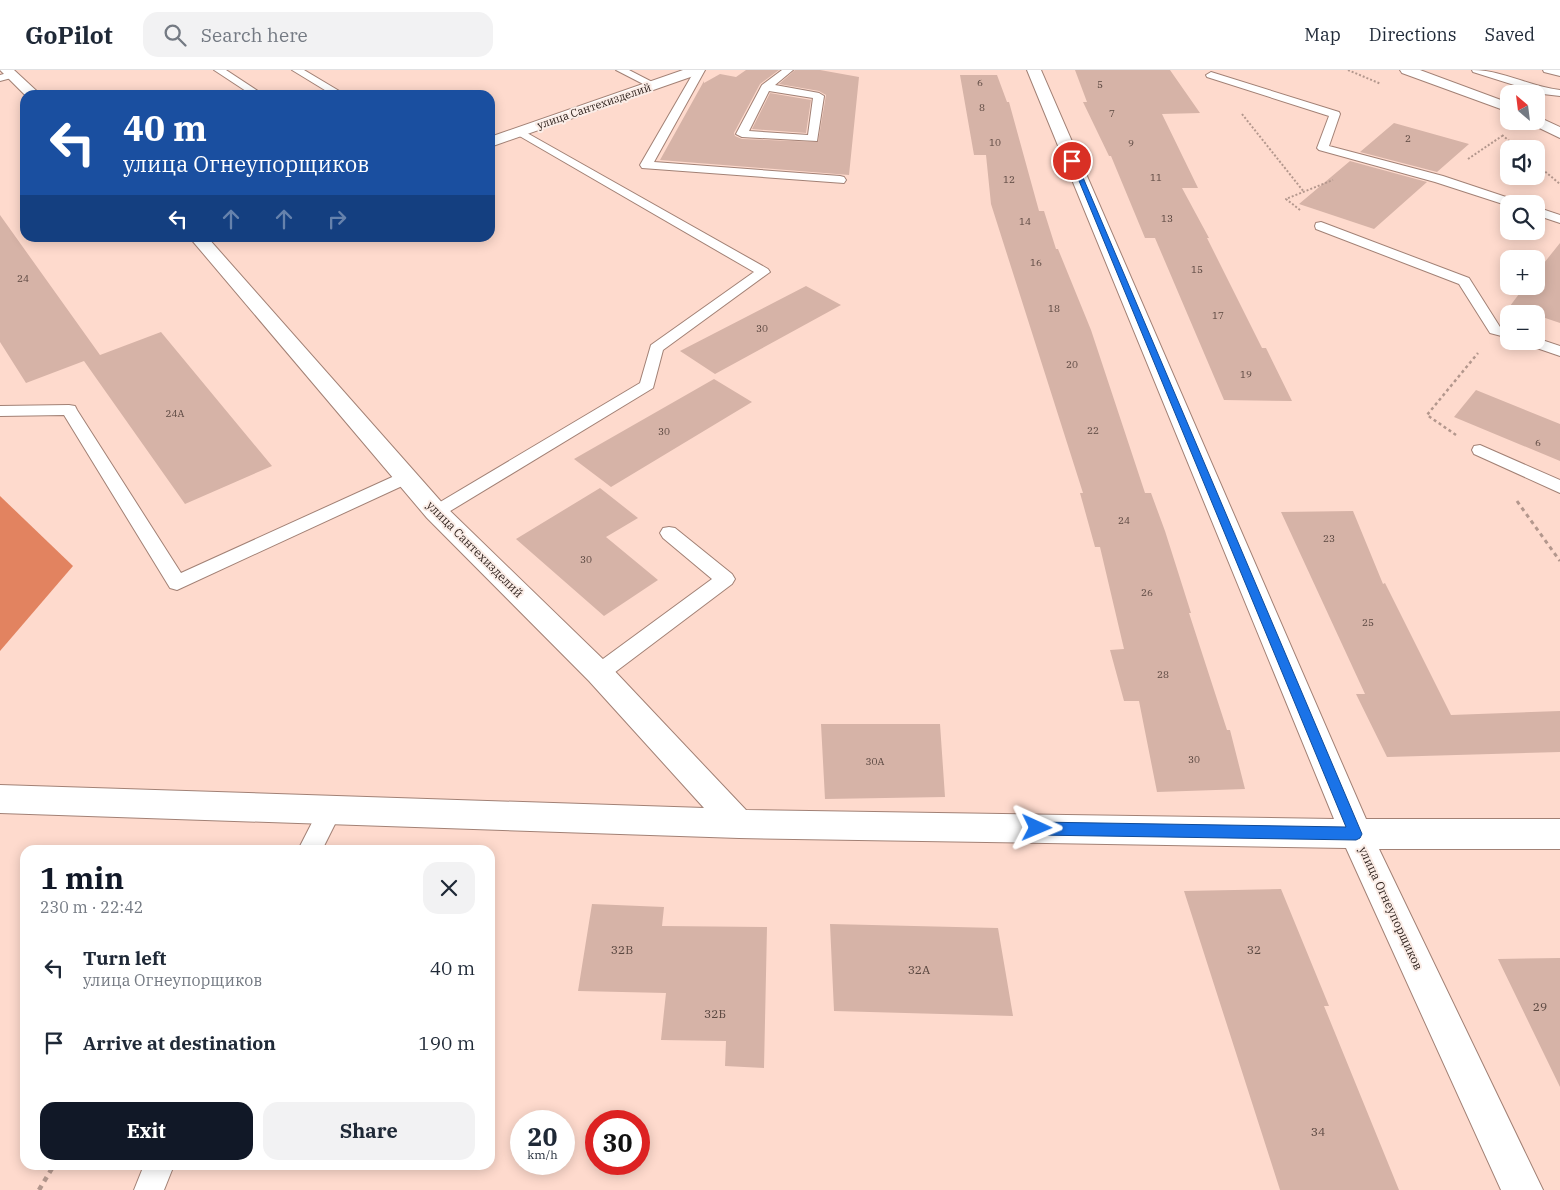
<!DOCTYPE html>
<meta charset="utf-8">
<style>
:root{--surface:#fff;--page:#f2f2f3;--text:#1f2937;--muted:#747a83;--line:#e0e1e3;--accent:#111827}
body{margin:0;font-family:"IBM Plex Serif",serif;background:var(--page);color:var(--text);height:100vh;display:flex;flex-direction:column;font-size:19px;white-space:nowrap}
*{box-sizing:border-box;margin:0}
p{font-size:16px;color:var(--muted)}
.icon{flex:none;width:28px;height:28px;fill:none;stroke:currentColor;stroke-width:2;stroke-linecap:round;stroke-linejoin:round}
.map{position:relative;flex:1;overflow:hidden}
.panel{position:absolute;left:20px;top:775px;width:475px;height:325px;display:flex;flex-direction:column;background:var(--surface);border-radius:15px;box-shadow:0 2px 12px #0003}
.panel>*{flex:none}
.banner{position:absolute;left:20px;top:20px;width:475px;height:152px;border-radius:15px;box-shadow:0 2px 12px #0003;background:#1a4fa0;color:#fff;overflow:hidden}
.needle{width:32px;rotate:332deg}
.controls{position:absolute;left:1500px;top:15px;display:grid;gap:10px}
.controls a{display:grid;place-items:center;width:45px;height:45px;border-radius:10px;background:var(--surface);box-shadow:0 2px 12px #0003;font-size:25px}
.speed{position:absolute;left:510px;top:1040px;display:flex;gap:10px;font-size:25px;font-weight:700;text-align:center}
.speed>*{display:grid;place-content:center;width:65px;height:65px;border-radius:50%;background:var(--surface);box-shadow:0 2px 12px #0003;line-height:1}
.speed small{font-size:12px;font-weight:400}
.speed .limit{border:8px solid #d22;background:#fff;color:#111}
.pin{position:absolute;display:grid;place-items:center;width:42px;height:42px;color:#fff;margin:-21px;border:2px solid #fff;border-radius:50%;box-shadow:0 1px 5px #0007}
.me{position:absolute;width:55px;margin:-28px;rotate:91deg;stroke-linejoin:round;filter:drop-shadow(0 0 4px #0008)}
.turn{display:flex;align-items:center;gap:18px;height:105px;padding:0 20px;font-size:22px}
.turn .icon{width:65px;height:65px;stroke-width:2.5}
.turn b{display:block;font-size:35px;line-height:42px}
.lanes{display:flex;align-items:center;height:48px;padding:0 20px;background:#0003;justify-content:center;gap:25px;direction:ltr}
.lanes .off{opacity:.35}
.round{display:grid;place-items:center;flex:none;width:52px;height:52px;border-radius:15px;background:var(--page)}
.overview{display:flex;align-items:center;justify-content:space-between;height:85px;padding:0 20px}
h1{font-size:30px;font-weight:800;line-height:38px;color:var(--accent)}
.action{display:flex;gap:10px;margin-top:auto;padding:10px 20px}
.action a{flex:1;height:58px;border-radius:15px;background:var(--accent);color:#fff;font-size:20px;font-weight:800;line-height:58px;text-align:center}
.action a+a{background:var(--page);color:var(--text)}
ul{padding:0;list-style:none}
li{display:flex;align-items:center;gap:15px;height:75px;padding:0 20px}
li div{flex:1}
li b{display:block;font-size:19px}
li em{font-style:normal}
header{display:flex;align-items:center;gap:30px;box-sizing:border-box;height:70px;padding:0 25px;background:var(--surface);border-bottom:1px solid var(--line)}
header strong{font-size:24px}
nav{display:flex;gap:28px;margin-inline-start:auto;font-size:18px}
.search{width:350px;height:45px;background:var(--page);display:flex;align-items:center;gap:12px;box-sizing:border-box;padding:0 18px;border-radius:15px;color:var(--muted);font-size:19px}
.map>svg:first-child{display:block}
</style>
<header>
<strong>GoPilot</strong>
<div class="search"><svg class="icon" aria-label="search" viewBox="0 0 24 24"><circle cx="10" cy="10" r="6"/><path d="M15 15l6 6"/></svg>Search here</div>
<nav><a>Map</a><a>Directions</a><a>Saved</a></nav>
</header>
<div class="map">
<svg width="1560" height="1120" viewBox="0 0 1560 1120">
<rect width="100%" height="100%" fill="#fedacd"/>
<!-- forest -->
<path fill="#e28360" d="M0 426 73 496 0 581Z"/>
<!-- building -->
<path fill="#d6b3a7" d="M746 0H779L760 14 734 63 735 66 742 69 818 72 826 25 819 21 779 14 795 0H820L859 7 849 105 660 90 704 11V13L720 4 736 7Z
M1075 0H1170L1200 43 1162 44 1198 118H1182L1209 168H1207L1262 278H1266L1292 331 1224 330 1155 168H1145L1111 86H1109L1083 32H1087Z
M960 5H997L1007 32H1009L1039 141H1044L1056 179H1058L1091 260 1145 423H1151L1165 461 1191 543H1189L1227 660H1230L1245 719 1157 722 1139 631H1124L1110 580 1124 579 1100 477H1095L1080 423H1083L991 134 986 85H974Z
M770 23 811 30 806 63 752 59Z
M1394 53 1469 74 1437 102 1360 82Z
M1350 91 1427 112 1374 159 1299 134Z
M0 145 100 285 161 262 272 396 185 434 84 291 26 313 0 272Z
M1560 173V253L1510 236 1525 216H1536V203Z
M806 216 841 235 715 304 680 281Z
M714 309 752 332 611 417 574 389Z
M1476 320 1560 354V391L1454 347Z
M600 418 638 448 606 467 658 510 604 546 516 469Z
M1353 441 1383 514 1385 513 1451 645 1560 641V682L1387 687 1356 624H1365L1281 442Z
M821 654H940L945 727 825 729Z
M1281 819 1329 936H1324L1399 1120H1280L1184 821Z
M592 834 664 837 662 856 767 857 764 998 725 996 726 971 661 970 666 923 578 921Z
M830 854 998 858 1013 946 834 941Z
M1560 888V1017L1498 889Z"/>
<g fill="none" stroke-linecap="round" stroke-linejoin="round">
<!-- service casing -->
<g stroke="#a28175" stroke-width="2">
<path id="service" d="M214 0H226L264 25H252Z
M292 0H304L346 25H333Z
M616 0H629L658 15 653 18 649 17Z
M695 0H705L654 92 840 106 844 107 846 110 844 113 642 98 640 95Z
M782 0H793L775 15 819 23 824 26 817 71 742 67 736 64 762 15ZM769 21 813 28 808 65 749 61Z
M1472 0C1503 0 1530 17 1560 20V26L1543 24 1473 2Z
M1543 0H1560V6L1544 2Z
M11 2 16 5 15 7 0 11V5Z
M1211 2 1339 42 1340 44 1329 76 1443 106 1518 131 1520 134H1509V136L1435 112 1319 80 1317 78 1329 46 1207 7 1206 5Z
M520 59 768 199 770 202 663 280 653 318 442 446 436 448 430 446 427 442 430 438 640 313 651 275 754 202 516 64 514 62 516 60Z
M1536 137 1560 145V153L1536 145Z
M1321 152 1469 208 1500 257 1509 259V268L1490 263 1459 214 1316 159 1315 156 1316 153Z
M1536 268 1560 276V286L1525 274 1523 271H1536Z
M69 335 75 336 77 340 181 503 401 403 407 401 413 403 416 407 413 411 177 520 170 518 64 345 0 346V336Z
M1480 375 1560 410V423L1474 384 1472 380 1474 376Z
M669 457 675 458 732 504 735 509 732 514 606 609 599 611 592 609 589 603 592 597 712 509 663 468 660 463 663 458Z
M330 730 338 733 342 740 322 780H298L322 733Z
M144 1095H174L164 1120H134Z"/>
</g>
<!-- minor casing -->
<g stroke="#a28175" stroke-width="2">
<path id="minor" d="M0 0H14L41 25H25Z
M683 0H704L702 3 490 77V67Z
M1027 0H1041L1366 749H1560V779H1379L1543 1120H1501L1346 778 739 768 0 743V715L704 738 589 611 427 448 190 168H208L445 436 609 595 746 740 1334 749Z
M1400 0H1420L1509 33V42L1402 3Z
M1536 46 1560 57V68L1531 54 1529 51H1536Z"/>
</g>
<!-- path-far3 -->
<path stroke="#b3978d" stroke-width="2" stroke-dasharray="2 2" stroke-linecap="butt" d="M1348 0 1381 14
M1242 44 1304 122
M1502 65 1519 79
M1468 89 1502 66
M1536 94 1560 114
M1300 140 1286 129 1333 110"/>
<!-- path-far2 -->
<path stroke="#b3978d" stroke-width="2.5" stroke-dasharray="3 3" stroke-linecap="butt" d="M1456 365 1427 345 1478 283"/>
<!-- path-far1 -->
<path stroke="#b3978d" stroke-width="3" stroke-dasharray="4 4" stroke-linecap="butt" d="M1517 431 1560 491"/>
<!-- path -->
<path stroke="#b3978d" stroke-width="4.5" stroke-dasharray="5 5" stroke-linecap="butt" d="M39 1120 54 1095"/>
<!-- service -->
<use href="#service" fill="#fff" fill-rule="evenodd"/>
<!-- minor -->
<use href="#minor" fill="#fff" fill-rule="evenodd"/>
</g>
<!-- route -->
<path fill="#1a73e8" stroke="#114b97" d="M1070 89 1076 91 1362 764 1360 768 1356 770 1037 765 1032 763 1030 758 1032 754 1037 752 1346 757Z"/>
<g text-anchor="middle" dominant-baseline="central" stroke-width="4" stroke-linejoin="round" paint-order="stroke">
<!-- number labels -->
<g font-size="10" fill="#5a4740">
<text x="980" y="12">6</text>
<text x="1100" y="14">5</text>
<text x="982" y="37">8</text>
<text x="1112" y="43">7</text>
<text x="1408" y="68">2</text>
<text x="995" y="72">10</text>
<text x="1131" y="73">9</text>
<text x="1156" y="107">11</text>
<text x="1009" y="109">12</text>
<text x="1167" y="148">13</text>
<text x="1025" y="151">14</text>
<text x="1036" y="192">16</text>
<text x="1197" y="199">15</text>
<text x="23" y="208">24</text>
<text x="1054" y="238">18</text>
<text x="1218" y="245">17</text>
<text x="762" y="258">30</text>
<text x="1072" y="294">20</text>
<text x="1246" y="304">19</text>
<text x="175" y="343">24А</text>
<text x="1093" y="360">22</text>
<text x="664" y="361">30</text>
<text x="1538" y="372">6</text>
<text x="1124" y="450">24</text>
<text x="1329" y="468">23</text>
<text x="586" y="489">30</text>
<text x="1147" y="522">26</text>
<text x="1368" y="552">25</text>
<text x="1163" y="604">28</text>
<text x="1194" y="689">30</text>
<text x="875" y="691">30А</text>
</g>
<!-- far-street labels -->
<g font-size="11" fill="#30231e" stroke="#fbede7">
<text transform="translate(594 36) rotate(-19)">улица Сантехизделий</text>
</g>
<!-- street labels -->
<g font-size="12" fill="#30231e" stroke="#fbede7">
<text transform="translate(475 479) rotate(45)">улица Сантехизделий</text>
<text transform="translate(1391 838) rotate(65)">улица Огнеупорщиков</text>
</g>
<!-- near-number labels -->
<g font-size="12" fill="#5a4740">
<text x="622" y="879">32В</text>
<text x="1254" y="879">32</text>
<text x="919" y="899">32А</text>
<text x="1540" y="936">29</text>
<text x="715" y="943">32Б</text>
<text x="1318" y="1061">34</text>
</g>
</g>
</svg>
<div class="controls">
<a><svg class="needle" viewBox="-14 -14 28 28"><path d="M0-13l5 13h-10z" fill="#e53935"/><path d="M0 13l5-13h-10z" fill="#747a83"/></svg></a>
<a><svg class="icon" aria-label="sound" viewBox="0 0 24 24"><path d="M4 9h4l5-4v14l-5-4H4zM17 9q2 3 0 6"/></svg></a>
<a><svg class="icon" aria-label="search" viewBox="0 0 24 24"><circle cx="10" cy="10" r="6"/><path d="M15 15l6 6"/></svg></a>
<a>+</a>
<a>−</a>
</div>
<div class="speed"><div>20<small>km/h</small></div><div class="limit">30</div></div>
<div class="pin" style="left:1072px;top:91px;background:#d93025"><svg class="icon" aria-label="arrive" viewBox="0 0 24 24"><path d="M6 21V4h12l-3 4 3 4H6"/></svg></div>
<svg class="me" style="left:1037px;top:758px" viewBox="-20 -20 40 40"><path d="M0-17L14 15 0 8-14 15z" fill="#1a73e8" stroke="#fff" stroke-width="4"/></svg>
<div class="banner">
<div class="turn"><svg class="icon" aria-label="left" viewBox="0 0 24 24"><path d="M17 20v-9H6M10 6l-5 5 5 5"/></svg><div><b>40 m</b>улица Огнеупорщиков</div></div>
<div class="lanes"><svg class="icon" aria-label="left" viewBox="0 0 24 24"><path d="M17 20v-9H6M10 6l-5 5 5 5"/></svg><svg class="icon off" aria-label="ahead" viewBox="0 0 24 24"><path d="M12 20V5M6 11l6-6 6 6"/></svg><svg class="icon off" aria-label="ahead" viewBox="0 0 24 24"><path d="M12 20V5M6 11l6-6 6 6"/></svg><svg class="icon off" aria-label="right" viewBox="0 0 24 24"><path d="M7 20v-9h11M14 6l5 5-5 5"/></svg></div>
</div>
<section class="panel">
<div class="overview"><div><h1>1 min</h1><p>230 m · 22:42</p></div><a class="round"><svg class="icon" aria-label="close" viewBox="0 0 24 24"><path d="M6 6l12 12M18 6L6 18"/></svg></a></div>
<ul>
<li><svg class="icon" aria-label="left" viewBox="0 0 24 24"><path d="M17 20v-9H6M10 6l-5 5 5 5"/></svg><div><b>Turn left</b><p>улица Огнеупорщиков</p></div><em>40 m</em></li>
<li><svg class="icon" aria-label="arrive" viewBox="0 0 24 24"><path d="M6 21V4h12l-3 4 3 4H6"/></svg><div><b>Arrive at destination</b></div><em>190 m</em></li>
</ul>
<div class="action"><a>Exit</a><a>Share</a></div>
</section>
</div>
